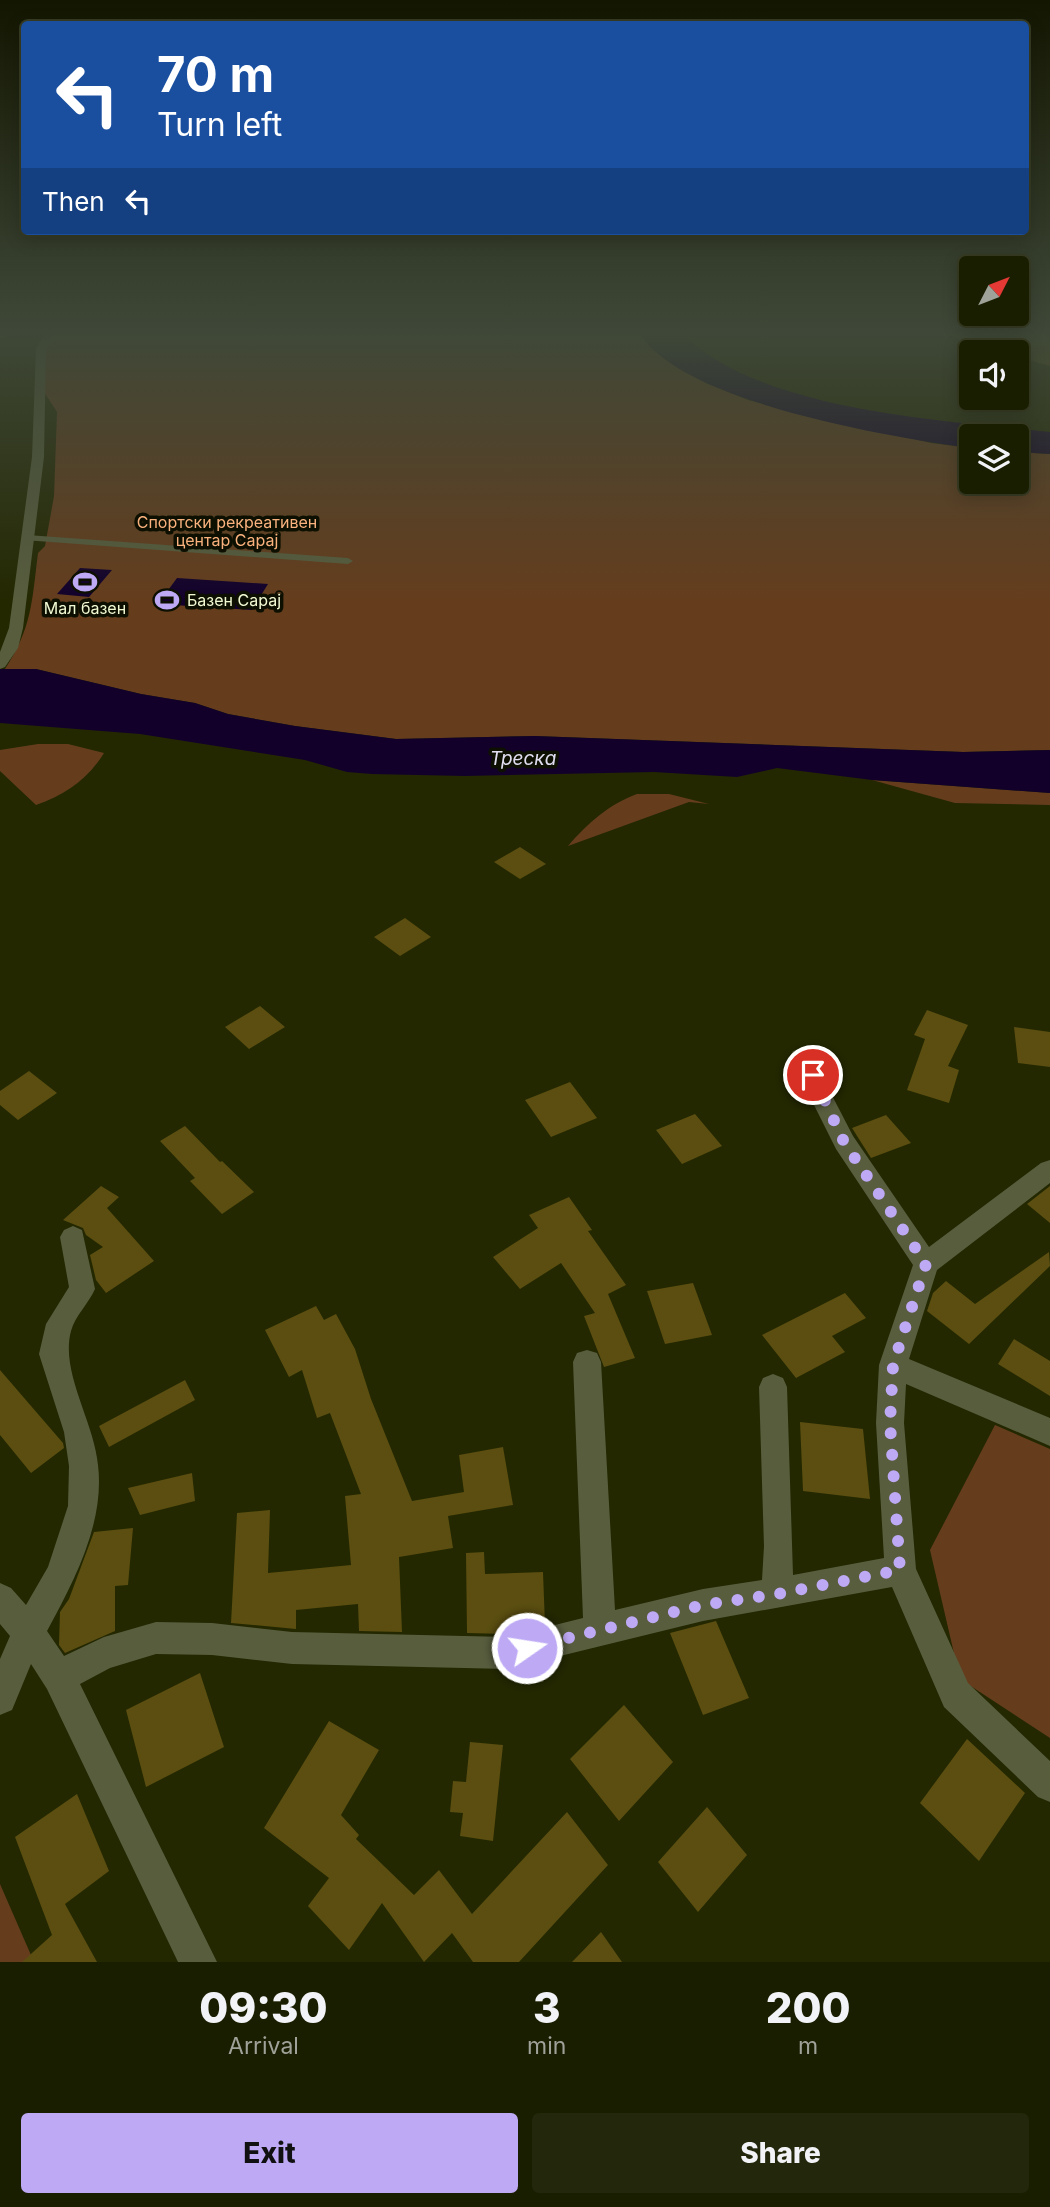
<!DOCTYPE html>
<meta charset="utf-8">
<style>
:root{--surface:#1a1e01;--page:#23270b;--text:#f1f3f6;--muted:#9fa299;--line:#383c23;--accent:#bea9f5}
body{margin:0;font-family:Inter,sans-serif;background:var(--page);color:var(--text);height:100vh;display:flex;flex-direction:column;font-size:26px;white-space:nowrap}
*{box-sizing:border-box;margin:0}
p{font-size:23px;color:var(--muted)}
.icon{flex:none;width:38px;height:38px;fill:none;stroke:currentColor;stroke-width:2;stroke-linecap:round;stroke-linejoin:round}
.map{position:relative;height:1962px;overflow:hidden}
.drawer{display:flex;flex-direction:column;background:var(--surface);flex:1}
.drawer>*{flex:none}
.hud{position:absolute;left:21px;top:21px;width:1008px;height:214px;border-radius:7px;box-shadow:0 4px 18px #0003,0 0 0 2px var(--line);background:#1a4fa0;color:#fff;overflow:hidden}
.needle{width:46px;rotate:48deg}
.fabs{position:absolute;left:959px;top:256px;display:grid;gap:14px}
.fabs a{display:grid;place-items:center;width:70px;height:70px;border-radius:7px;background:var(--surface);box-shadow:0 4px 18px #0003,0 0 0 2px var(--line);font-size:35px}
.pin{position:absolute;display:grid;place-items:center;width:60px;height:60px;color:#fff;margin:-30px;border:4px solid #fff;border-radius:50%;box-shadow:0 2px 7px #0007}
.me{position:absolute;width:77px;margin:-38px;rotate:77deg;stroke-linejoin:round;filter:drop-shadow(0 0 5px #0008)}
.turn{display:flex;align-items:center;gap:24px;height:147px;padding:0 21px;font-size:32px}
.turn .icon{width:91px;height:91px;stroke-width:2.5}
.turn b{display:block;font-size:49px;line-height:60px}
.then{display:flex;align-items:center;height:66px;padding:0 21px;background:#0003;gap:14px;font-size:26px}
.eta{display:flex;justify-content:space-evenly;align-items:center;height:119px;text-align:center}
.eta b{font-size:42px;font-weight:800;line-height:49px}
.cta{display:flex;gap:14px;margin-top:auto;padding:14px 21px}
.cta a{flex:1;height:80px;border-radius:7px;background:var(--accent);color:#111;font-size:28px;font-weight:800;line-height:80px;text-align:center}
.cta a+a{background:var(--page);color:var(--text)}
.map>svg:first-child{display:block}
</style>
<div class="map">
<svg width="1050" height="1962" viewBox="0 0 1050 1962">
<rect width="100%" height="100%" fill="#232801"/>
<!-- green -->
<path fill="#653d1d" d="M55 330H638L706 383 748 400 931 443 971 448V481H1017V452L1050 454V750L963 752 535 736 396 739 295 726 228 714 195 703 141 694 36 669H5C32 628 32 601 38 553L45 546 54 496 57 412 44 392 43 348Z
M38 744H68L104 753C88 779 65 795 36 805L0 771V750Z
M872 780 1050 793V805L955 803Z
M637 794H669L709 804 689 802 568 846C587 824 609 804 637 794Z
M995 1425 1050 1449V1738L960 1679 930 1550Z
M0 1884 34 1962H0Z"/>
<!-- water -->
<path fill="#12002b" d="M638 330H679C755 412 944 420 1050 432V454L1017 452V436H971V448C895 438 675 402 638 330Z
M80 568 112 570 89 597 57 594Z
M177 578 268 584 252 610 158 604Z
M0 669H36L141 694 195 703 228 714 295 726 396 739 535 736 963 752 1050 750V793L872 780 777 768 737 777 654 772 465 776 372 774 347 772 305 760 140 734 0 723Z"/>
<!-- building -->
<path fill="#5b4e10" d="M949 330H1050V366L1017 357V341L994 348 948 335Z
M520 847 546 864 520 879 494 862Z
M405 918 431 937 400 956 374 937Z
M260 1006 285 1027 249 1049 225 1027Z
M927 1010 968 1025 948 1066 959 1070 949 1103 907 1090 925 1039 914 1035Z
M1014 1027 1050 1032V1067L1018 1063Z
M29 1071 57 1093 18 1120 0 1105V1091Z
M570 1082 597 1118 551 1137 525 1100Z
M695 1114 722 1146 682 1164 656 1130Z
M886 1115 911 1143 871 1158 852 1128Z
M185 1126 220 1162 222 1161 254 1192 222 1214 190 1181 195 1178 160 1141Z
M101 1186 119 1197 107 1208 154 1261 106 1293 96 1280 90 1255 103 1247 86 1235 83 1228 63 1220Z
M1050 1186V1223L1027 1204Z
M569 1197 592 1230 588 1231 626 1285 608 1294 635 1358 604 1367 584 1316 595 1313 561 1263 520 1289 493 1257 538 1228 529 1215Z
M1049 1252 1050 1266 969 1344 927 1311 933 1293 946 1281 975 1304Z
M693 1283 712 1335 665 1344 647 1291Z
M845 1293 866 1318 832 1336 845 1352 796 1378 762 1335Z
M316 1306 324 1320 336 1314 355 1349 371 1399 412 1501 464 1492 459 1455 503 1447 513 1505 448 1516 453 1548 399 1557 402 1632 359 1631 358 1604 296 1610V1629L231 1623 237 1513 270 1510 268 1573 351 1565 345 1496 361 1494 330 1413 317 1418 302 1370 289 1377 265 1330Z
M1014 1339 1050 1361V1396L998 1364Z
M0 1370 63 1443 64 1448 31 1473 0 1435Z
M185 1380 195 1400 109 1447 99 1426Z
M800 1422 863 1429 870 1499 803 1491Z
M192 1473 195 1501 140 1515 128 1488Z
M133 1528 128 1585 115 1586V1631L65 1653 59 1645 60 1612 69 1599 94 1532Z
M484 1552 485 1574 543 1572 545 1625 507 1634 467 1633 466 1553Z
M716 1621 749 1698 703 1715 670 1633Z
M200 1673 224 1747 146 1787 126 1710Z
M624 1705 673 1762 619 1821 570 1759Z
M329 1721 379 1750 341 1815 359 1835 356 1839 414 1895 439 1870 472 1914 567 1812 608 1865 519 1962H473L452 1933 424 1962 382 1903 349 1950 308 1906 329 1878 264 1828Z
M967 1739 1025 1793 979 1861 920 1803Z
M470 1742 503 1745 493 1841 460 1836 463 1813 450 1812 453 1781 466 1782Z
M77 1794 109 1871 65 1904 97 1962H22L52 1935 15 1837Z
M707 1807 747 1855 698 1912 658 1862Z
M601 1932 622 1962H572Z"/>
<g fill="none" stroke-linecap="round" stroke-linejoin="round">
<!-- lane -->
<path fill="#585d3e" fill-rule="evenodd" d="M16 330H25L0 338V334Z
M27 535 348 558 353 561 348 564 24 540 23 538Z"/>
<!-- street -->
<path fill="#585d3e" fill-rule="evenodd" d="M47 330H57L46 349 44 457 23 628 18 648 5 667 0 669V652L9 628 32 457 36 349Z
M801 1049 809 1051 853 1136 929 1247 1041 1163 1050 1160V1183L937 1270 909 1359 1050 1418V1446L906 1384 904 1423 916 1569 968 1683 1050 1761V1802L1038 1797 944 1707 892 1587 703 1621 507 1669 292 1664 212 1655 156 1654 110 1668 80 1684 217 1962H178L47 1689 31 1664 12 1710 0 1715V1659L10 1636 0 1624V1583L11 1588 26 1605 48 1567 68 1506 69 1466 64 1432 39 1354 46 1324 69 1287 60 1237 64 1230 73 1226 82 1230 95 1289C89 1303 75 1316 71 1331 60 1372 94 1421 98 1465 105 1523 74 1581 47 1631L64 1656 104 1637 156 1622 212 1623 292 1632 507 1637 583 1618 573 1362 577 1353 587 1350 597 1353 601 1362 615 1610 703 1589 762 1580 764 1546 759 1387 763 1378 773 1374 783 1378 787 1387 793 1575 884 1558 876 1423 879 1365 913 1265 836 1149 790 1057 793 1051Z"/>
</g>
<!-- sky -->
<linearGradient id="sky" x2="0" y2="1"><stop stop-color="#131601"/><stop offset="0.55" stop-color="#3f4838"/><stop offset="1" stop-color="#3f4838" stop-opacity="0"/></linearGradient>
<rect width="1050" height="604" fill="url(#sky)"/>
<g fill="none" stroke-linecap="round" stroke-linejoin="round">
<!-- route -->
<path stroke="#bea9f5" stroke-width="12" stroke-dasharray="0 21.6" d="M527 1648 703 1605 777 1594 900 1570 890 1423 893 1365 926 1264 844 1142 813 1075"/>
</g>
<!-- icons -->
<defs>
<g id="stadium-bare" transform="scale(1.89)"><path d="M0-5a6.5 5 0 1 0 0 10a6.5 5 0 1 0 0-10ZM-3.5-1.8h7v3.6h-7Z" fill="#bea9f5" stroke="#0d1000" stroke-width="2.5" paint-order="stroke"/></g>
</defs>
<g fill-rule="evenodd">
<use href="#stadium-bare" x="85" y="582"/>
<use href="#stadium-bare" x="167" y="600"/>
</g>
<g text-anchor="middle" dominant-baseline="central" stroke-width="7" stroke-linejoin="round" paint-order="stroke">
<!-- far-park labels -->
<g font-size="16" fill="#f9b17d" stroke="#0d1000">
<text x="227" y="522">Спортски рекреативен<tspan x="227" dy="18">центар Сарај</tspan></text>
</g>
<!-- far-poi labels -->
<g font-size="16" fill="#f1f9d3" stroke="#0d1000" text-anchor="start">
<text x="187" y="600">Базен Сарај</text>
<text x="85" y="608" text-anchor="middle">Мал базен</text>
</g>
<!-- water labels -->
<g font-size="19" font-style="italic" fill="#e1ddf1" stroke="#0d1000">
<text x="523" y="758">Треска</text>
</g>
</g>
</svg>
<div class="fabs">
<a><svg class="needle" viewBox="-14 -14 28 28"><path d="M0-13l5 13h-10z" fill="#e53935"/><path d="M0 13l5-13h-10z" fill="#9fa299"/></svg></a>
<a><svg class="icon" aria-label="sound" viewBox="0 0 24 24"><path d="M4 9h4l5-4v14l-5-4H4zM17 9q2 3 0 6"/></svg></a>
<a><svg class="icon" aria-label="layers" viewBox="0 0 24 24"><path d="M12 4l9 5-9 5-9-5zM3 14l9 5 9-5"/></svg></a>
</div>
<div class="pin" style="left:813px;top:1075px;background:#d93025"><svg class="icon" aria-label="arrive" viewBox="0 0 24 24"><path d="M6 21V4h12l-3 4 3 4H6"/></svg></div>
<svg class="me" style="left:527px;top:1648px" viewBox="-20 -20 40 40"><circle r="17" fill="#bea9f5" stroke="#fff" stroke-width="3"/><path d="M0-11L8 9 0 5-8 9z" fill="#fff"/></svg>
<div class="hud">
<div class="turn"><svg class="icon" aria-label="left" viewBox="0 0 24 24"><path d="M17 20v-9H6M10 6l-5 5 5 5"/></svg><div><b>70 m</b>Turn left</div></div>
<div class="then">Then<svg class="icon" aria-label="left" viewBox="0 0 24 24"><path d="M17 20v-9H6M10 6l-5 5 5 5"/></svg></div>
</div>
</div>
<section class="drawer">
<div class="eta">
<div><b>09:30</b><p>Arrival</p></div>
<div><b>3</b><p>min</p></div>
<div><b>200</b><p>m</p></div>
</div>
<div class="cta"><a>Exit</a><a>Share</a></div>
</section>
